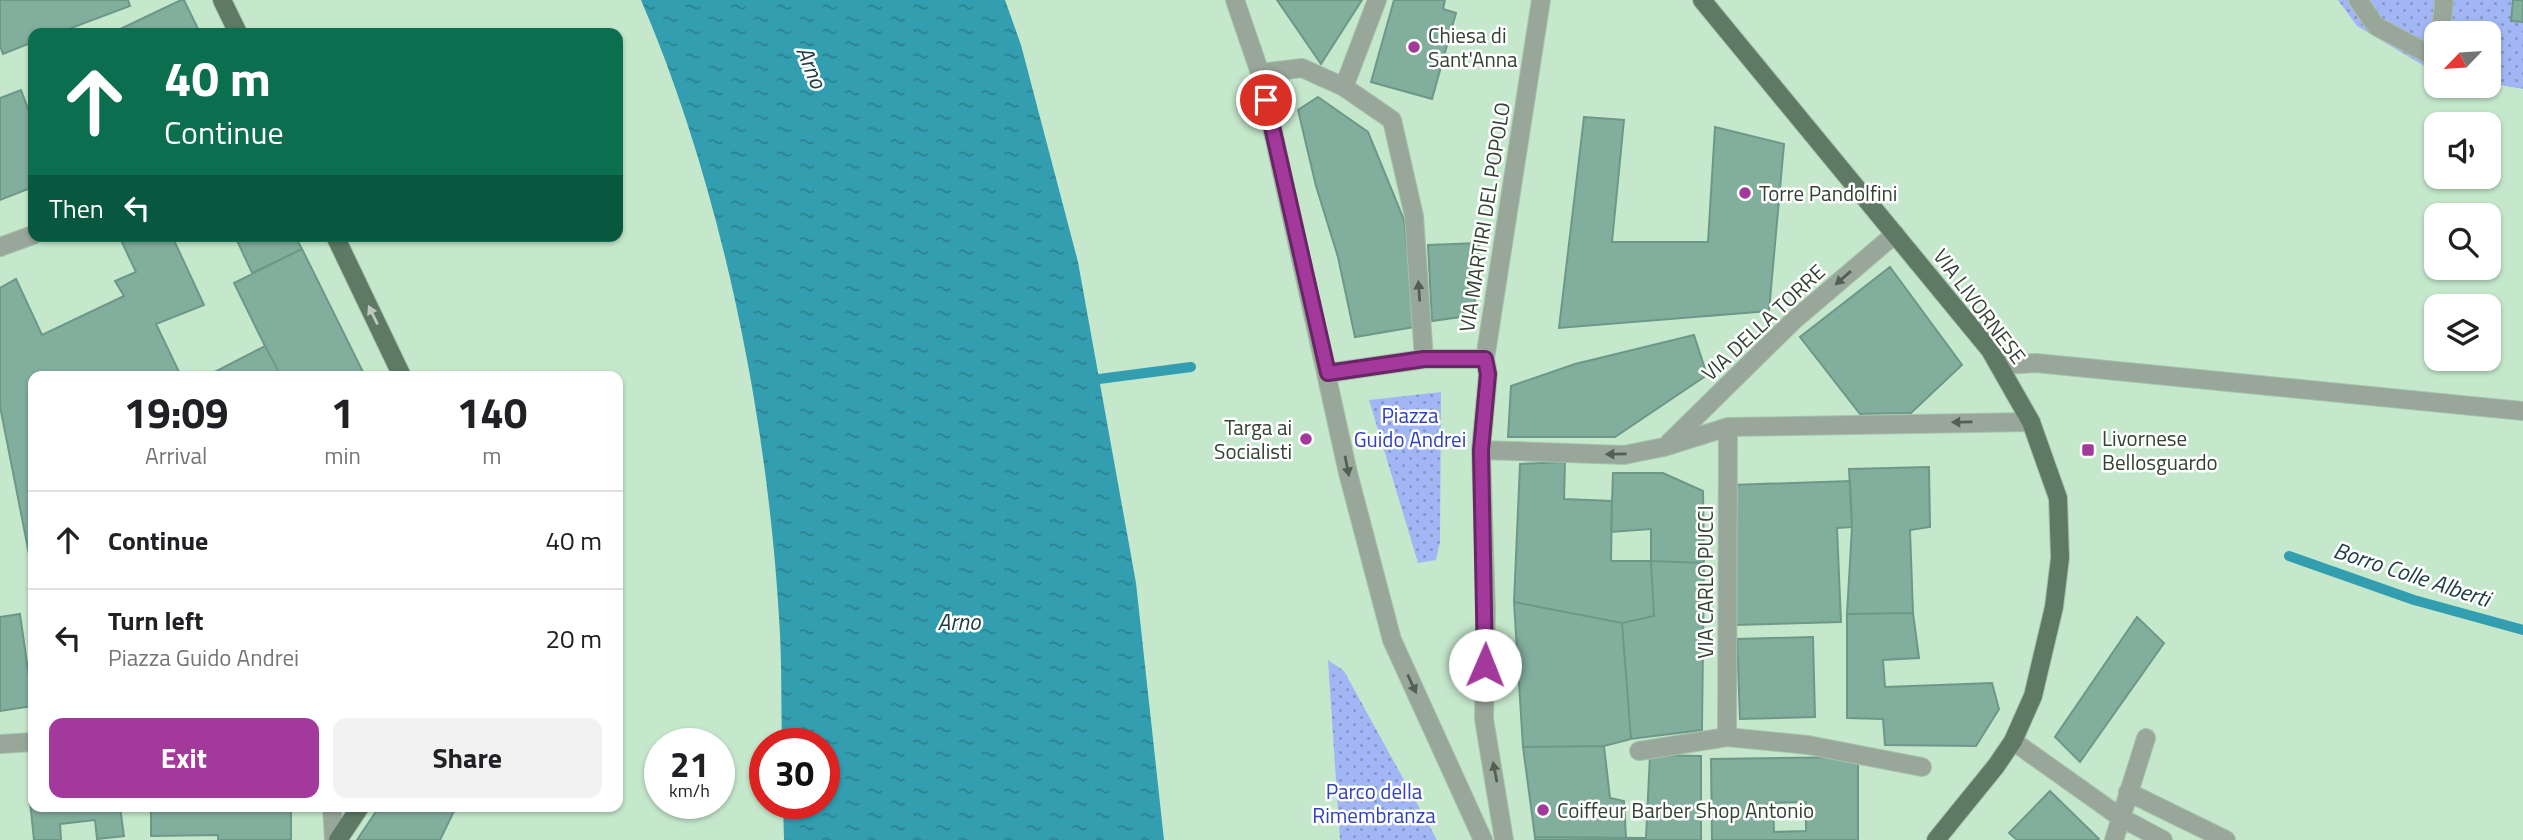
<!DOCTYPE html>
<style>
:root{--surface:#fff;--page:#f2f2f2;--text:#202124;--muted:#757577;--line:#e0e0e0;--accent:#a2399b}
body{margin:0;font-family:"Titillium Web",sans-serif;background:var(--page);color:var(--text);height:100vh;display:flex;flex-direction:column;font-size:26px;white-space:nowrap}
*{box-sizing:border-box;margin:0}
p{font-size:23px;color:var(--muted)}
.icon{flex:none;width:38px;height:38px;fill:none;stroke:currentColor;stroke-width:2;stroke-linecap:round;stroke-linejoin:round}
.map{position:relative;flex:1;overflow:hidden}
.drawer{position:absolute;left:28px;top:371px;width:595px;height:441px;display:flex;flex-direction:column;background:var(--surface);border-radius:14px;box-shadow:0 2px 5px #0004}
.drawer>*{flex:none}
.hud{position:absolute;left:28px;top:28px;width:595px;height:214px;border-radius:14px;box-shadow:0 2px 5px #0004;background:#0b6e4f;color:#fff;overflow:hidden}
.needle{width:46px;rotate:245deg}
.controls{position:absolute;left:2424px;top:21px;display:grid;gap:14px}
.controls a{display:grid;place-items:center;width:77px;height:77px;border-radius:14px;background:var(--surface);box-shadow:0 2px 5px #0004;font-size:35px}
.speed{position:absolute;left:644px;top:728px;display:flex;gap:14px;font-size:35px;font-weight:700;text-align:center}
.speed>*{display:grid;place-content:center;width:91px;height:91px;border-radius:50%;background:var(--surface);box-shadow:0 2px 5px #0004;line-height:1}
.speed small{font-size:18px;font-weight:400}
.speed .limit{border:10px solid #d22;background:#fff;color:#111}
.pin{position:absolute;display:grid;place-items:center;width:60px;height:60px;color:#fff;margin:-30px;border:4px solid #fff;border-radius:50%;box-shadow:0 2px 7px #0007}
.me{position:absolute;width:77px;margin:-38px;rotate:1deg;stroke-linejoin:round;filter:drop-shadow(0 0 5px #0008)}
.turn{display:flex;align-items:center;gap:24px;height:147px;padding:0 21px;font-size:32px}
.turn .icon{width:91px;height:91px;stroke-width:2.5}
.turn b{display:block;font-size:49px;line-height:60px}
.then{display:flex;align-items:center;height:66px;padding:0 21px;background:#0003;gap:14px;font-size:26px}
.eta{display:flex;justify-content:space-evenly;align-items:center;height:119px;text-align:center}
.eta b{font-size:42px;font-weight:700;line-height:49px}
.cta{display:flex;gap:14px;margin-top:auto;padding:14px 21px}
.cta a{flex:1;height:80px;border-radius:14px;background:var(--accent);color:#fff;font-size:28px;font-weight:700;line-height:80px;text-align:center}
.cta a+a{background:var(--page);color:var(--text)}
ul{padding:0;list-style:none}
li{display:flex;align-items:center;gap:21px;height:98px;padding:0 21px;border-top:2px solid var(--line)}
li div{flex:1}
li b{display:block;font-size:26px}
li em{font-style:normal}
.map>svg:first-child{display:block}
</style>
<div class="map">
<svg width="2523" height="840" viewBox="0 0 2523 840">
<defs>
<pattern id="park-dots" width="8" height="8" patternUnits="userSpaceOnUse" patternTransform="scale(1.75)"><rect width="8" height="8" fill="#a2b6f5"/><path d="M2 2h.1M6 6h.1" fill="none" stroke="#8596c7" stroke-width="1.8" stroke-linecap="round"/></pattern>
<pattern id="water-ripples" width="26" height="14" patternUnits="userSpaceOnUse" patternTransform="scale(1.75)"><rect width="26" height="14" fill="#329eaf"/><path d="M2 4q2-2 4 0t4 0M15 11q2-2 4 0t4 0" fill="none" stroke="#2b828f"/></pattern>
</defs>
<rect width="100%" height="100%" fill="#c5e8cc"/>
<!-- park -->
<path fill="url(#park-dots)" d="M2338 0H2523V89L2489 83 2488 33H2436V73L2357 26Z
M1441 392 1440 542 1436 560 1418 563 1369 400Z
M1328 660 1344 671 1437 840H1340Z"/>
<!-- water -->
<path fill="url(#water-ripples)" d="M641 0H1005L1021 45 1078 262 1136 583 1164 840H784L783 803H824V744H782C781 702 782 659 779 617 767 415 721 186 641 0Z"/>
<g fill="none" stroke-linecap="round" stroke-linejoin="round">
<!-- stream -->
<path stroke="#329eaf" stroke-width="10" d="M1099 379 1191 367
M2289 556 2414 600 2523 630"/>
</g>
<!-- building -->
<path fill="#82ae9e" stroke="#6d9888" stroke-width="2" fill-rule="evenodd" d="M0 0H128L130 6 58 33H33V42L3 54 0 46Z
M181 0H184L200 33H112Z
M1277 0H1362L1321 64Z
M1394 0H1445L1443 9 1456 13 1432 99 1371 82Z
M2513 0H2523V22L2511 21Z
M21 90 33 122V187L0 200V98Z
M1318 97 1368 132 1404 220 1415 327 1355 337 1338 257 1316 186 1298 110Z
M1584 117 1624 120 1612 242H1708L1715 127 1784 144 1769 311 1559 328Z
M119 236H172L204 305 156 324 181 376H33V553L29 554 0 406V288L16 279 42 335 124 296 115 281 136 272Z
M235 236H295L302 249 252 273Z
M1479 243 1474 315 1432 321 1428 245Z
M302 249 365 376H281L265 346 234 283Z
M1890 267 1962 365 1911 413 1860 414 1800 337Z
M1694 335 1707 375 1615 437H1508L1511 386 1575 364Z
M265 346 281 376H207Z
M1565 462 1564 499 1612 501 1611 561H1651L1654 616 1622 623 1514 602 1520 464Z
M1929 467 1930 527 1910 530 1913 613 1847 614 1852 527 1849 469Z
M1613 473H1663L1703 491 1704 563 1651 561V529L1611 532Z
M1850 481 1852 527 1837 528 1841 622 1736 625 1731 485Z
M1651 561 1704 563 1702 730 1631 739 1622 623 1654 616Z
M1514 602 1622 623 1631 739 1604 746 1523 747Z
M1913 613 1919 658 1883 660 1885 687 1992 683 1999 709 1976 746 1885 745 1883 719 1847 718V614Z
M20 614 33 706 0 711V617Z
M2137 617 2164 643 2080 762 2055 737Z
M1813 637 1815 717 1740 719 1737 639Z
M1604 746 1610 798 1624 801 1626 838 1535 837 1523 747Z
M1650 755 1701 756V840H1535V837L1646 838Z
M1858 757V840H1712L1711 759ZM1806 802V831L1774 832 1773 803Z
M33 790V807H120L124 836 97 839 95 820 60 824 61 840H34L29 791Z
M2050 791 2099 839 2098 840H2017L2009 833Z
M151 807H291V840H218V835L151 836Z
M379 807H456L440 840H357Z"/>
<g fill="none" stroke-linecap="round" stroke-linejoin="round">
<!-- minor casing -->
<g stroke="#a5c3ab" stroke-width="20">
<path id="minor" d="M1235 0 1260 73 1348 473 1392 640 1483 840
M2358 0 2376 26 2436 58
M2441 33 2444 0
M1260 73 1302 68 1344 87 1392 120 1414 216 1424 359
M1344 87 1377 0
M0 247 33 235
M2001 365 2036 363 2523 411
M1328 373 1424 359H1485
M1669 443 1792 322 1895 234
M1481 450 1624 455 1664 447 1728 427 2031 422
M1727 737 1728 427
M2013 741 2120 817 2163 840
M0 744 33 742
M1639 751 1727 737 1808 745 1922 767
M2128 792 2226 840
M332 807 334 840
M1504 840 1484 719 1486 611 1481 450 1488 374 1485 359 1541 0
M2114 840 2146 738"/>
</g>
<!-- major casing -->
<g stroke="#a5c3ab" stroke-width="20">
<path id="major" d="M222 0 238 33
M1702 0 1990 350 2031 422 2058 498 2060 558 2054 607 2033 696 2013 741 1996 766 1936 840
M335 236 402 376
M338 840 360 807"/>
</g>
<!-- minor -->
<use href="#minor" stroke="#99a79b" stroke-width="18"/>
<!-- major -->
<use href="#major" stroke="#5f7a64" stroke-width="18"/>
</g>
<!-- one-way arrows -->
<defs><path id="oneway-solid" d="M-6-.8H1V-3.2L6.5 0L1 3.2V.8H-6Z" transform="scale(1.75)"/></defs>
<g fill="#526054">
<use href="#oneway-solid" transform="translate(1843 278) rotate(139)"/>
<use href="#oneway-solid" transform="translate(1419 291) rotate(-94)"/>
<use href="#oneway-solid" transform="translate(1962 422) rotate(179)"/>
<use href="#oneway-solid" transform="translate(1616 454) rotate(179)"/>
<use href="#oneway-solid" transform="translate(1347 466) rotate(79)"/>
<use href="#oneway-solid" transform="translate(1412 684) rotate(65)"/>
<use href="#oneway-solid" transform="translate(1495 772) rotate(-101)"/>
</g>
<use fill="#becac0" href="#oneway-solid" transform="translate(373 315) rotate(-116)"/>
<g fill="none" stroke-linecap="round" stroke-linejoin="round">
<!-- route casing -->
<g stroke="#692565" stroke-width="18">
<path id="route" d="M1266 100 1328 373 1424 359H1485L1488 374 1481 450 1485 665"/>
</g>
<!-- route -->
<use href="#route" stroke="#a2399b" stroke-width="12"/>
</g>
<!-- markers -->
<g fill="#a2399b" stroke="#fefffe" stroke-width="2.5">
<circle cx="1414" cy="47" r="7"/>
<circle cx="1745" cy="193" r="7"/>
<circle cx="1306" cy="439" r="7"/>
<rect x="2081" y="443" width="14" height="14" rx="3.5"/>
<circle cx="1543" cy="810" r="7"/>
</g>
<g text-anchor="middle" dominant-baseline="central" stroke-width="5" stroke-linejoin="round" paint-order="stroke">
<!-- poi labels -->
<g font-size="21" fill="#334136" stroke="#fefffe" text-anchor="start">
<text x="1428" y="35">Chiesa di<tspan x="1428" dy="24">Sant'Anna</tspan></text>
<text x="1759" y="193">Torre Pandolfini</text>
<text x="1292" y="427" text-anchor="end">Targa ai<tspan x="1292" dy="24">Socialisti</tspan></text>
<text x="2102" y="438">Livornese<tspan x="2102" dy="24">Bellosguardo</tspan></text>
<text x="1557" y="810">Coiffeur Barber Shop Antonio</text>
</g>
<!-- street labels -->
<g font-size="21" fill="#334136" stroke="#fefffe">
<text transform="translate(1484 217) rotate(-81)">VIA MARTIRI DEL POPOLO</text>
<text transform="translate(1980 306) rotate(53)">VIA LIVORNESE</text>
<text transform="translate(1763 322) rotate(-43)">VIA DELLA TORRE</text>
<text transform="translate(1705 582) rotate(-90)">VIA CARLO PUCCI</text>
</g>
<!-- park labels -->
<g font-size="21" fill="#3141bd" stroke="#fefffe">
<text x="1410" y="415">Piazza<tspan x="1410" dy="24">Guido Andrei</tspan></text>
<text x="1374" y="791">Parco della<tspan x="1374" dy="24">Rimembranza</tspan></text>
</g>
<!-- water labels -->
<g font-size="23" font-style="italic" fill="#1d3c42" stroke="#fefffe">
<text transform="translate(812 67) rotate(68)">Arno</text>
<text transform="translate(2412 574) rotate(18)">Borro Colle Alberti</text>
<text x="959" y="621">Arno</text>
</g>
</g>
</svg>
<div class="controls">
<a><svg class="needle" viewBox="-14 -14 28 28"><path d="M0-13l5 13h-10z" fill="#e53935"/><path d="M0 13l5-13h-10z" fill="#757577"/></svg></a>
<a><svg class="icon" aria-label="sound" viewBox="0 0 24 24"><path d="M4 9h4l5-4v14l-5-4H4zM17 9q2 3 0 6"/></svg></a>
<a><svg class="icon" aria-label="search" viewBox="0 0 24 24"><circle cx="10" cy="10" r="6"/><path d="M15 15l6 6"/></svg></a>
<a><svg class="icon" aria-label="layers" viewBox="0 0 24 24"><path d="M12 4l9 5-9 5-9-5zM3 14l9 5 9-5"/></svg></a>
</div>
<div class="speed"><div>21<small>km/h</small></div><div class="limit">30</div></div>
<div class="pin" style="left:1266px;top:100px;background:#d93025"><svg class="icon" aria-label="arrive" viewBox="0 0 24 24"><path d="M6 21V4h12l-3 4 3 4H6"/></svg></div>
<svg class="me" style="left:1485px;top:665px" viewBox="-20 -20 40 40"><circle r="19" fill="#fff"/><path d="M0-13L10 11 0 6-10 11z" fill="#a2399b"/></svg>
<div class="hud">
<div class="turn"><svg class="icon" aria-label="ahead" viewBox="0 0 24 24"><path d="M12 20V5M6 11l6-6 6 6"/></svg><div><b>40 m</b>Continue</div></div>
<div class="then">Then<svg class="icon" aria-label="left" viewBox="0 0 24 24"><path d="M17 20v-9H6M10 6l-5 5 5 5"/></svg></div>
</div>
<section class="drawer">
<div class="eta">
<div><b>19:09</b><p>Arrival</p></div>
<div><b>1</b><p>min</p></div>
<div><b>140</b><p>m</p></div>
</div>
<ul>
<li><svg class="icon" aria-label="ahead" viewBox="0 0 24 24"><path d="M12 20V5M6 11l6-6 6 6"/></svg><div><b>Continue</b></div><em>40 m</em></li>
<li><svg class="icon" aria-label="left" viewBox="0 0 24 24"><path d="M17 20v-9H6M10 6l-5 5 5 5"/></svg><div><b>Turn left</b><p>Piazza Guido Andrei</p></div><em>20 m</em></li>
</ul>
<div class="cta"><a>Exit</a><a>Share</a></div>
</section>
</div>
